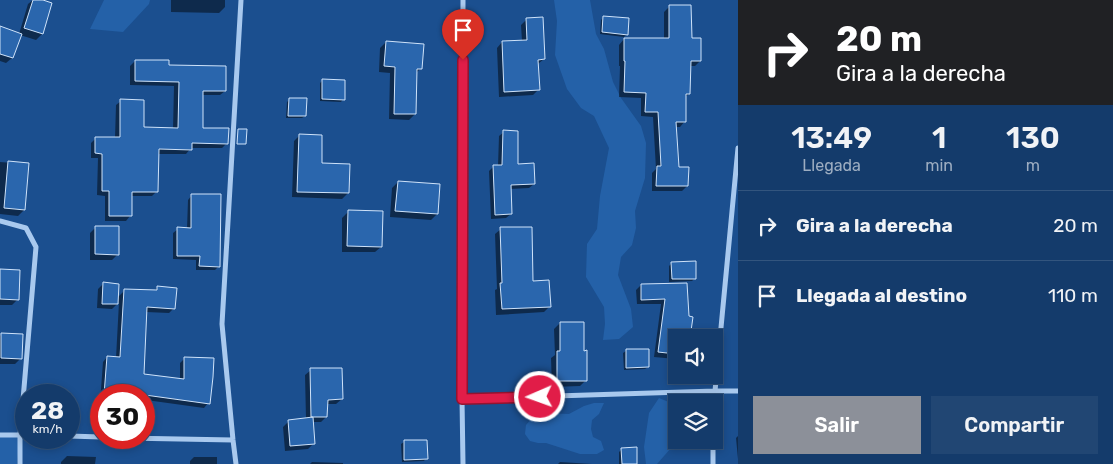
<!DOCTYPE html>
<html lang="es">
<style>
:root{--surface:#143b6b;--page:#214673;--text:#f1f3f6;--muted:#9dadc1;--line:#33557e;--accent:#8c9099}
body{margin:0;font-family:Rubik,sans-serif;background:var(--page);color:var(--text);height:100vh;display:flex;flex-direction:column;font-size:19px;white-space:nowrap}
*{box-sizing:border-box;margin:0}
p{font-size:16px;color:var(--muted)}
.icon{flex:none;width:28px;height:28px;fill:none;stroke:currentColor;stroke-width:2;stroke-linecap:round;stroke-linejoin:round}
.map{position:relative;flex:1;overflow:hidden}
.side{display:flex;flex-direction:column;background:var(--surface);width:375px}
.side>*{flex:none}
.hud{background:#202124;color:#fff;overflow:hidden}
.buttons{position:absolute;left:668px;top:329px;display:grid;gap:10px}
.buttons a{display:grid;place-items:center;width:55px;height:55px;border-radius:0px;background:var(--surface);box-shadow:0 2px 8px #0003,0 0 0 1px var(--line);font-size:25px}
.speed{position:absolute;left:15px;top:384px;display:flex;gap:10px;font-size:25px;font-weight:700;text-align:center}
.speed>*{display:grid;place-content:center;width:65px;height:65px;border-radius:50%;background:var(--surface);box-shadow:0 2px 8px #0003,0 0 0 1px var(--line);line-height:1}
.speed small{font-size:12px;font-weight:400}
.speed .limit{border:8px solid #d22;background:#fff;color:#111}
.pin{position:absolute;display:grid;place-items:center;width:42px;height:42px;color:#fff;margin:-51px -21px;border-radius:50% 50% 50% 0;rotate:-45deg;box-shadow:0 0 5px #0007}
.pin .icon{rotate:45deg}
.me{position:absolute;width:55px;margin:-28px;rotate:268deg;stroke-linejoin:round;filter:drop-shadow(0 0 4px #0008)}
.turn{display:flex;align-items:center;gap:18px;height:105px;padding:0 15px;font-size:22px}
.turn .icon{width:65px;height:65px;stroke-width:2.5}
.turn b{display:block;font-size:35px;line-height:42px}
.eta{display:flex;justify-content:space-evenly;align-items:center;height:85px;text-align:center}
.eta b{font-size:30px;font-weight:600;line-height:35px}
.primary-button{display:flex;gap:10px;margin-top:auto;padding:10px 15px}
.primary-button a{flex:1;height:58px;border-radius:0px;background:var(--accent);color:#fff;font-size:20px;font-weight:600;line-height:58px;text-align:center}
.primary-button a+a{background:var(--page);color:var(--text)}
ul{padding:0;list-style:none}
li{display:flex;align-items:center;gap:15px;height:70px;padding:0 15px;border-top:1px solid var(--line)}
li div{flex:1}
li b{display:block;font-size:19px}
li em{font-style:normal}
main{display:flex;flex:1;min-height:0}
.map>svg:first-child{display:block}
</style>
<main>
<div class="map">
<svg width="738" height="464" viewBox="0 0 738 464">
<rect width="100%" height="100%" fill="#1b4f8f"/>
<!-- green -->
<path fill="#2461a8" d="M104 0H150L149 4 123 32 90 29Z
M554 0H590L596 34 604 49 613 82 621 98 641 126 646 143 645 178 635 211 636 228 632 245 621 257 618 275 631 309 633 327 619 339 603 340 605 324 604 307 586 277 587 244 597 229 600 196 609 148 594 116 581 108 567 89 555 55 557 21Z
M659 398 676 405V440H678L657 464H646L644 447 649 413Z
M594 403H604L599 414 592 420 591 429 593 437 601 441 604 450 597 454H580L546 443H538L530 441 525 434 526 425 532 418 540 413 569 414 584 406Z
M0 433 20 435 17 464H0Z"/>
<!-- shadow -->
<path fill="#0007" d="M33 0H39L51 4 42 34 36 40 20 35 12 58 6 63 0 61V28L19 34 28 4Z
M171 0H225V7L219 13 171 12Z
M669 7 690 39 700 61 695 66H689V94L685 97V121L680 127H675L678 168 687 186 682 191H652V173L656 169 653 117 641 116V98L619 97 620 66H619V45L624 39H664V12Z
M604 17 627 34 624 37 600 34 601 20Z
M527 19 544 59 538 64V90L533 95 499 97 497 48 502 42 522 41 521 25Z
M386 42 421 68 416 73 415 114 409 120 389 119 390 73 379 72 380 48Z
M135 61 168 67 225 91 220 95H202L201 129 227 143 222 148H191L186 154H157V191L152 196H131L130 216 126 221H105V196L97 195 98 158H91V143L96 138H115L116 105 121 101 143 128 173 129 174 86 130 85V66Z
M323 80 343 99 341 102 320 101V83Z
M290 99 305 116 302 118H286L287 102Z
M504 132 517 165 534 184 529 188 510 189 511 214 506 218 491 219 489 171 494 166H498L499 136Z
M300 135 320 164 348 193 342 199 292 197 294 141Z
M0 162 27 164 24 210 18 216 0 214Z
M398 182 437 214 431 220 390 217 392 188Z
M192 195 219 266 215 270H196V260L173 259V233L178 229H187L188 200Z
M348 212 381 247 375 252H342V218Z
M96 227 118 254 112 260H90V233Z
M501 229 532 283 550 306 544 312 496 315 495 290 497 289 495 234Z
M672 263 695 278 692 281 669 282V266Z
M0 271 18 299 12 305H0Z
M103 284 117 298 124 291H154L157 288 174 308 169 313 146 312 143 375 180 380V363L185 358 208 403 204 408 146 400 145 413 144 414V395H101V416H99L103 362 107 357 116 358 119 302 112 309 97 308 98 289Z
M686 284 676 338V359L654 357 661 304H637L636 290 641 285Z
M560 323 583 352 586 380 580 386 552 387 551 358 555 355 554 329Z
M2 334 21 358 15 364H0V336Z
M626 351 648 367 645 369 624 370 623 353Z
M311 370 342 399 336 404H327L326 417 321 422H312L314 443 308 449 285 451 283 427 289 421 306 419 305 375Z
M738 436V459L736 438Z
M404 442 426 458 424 461 402 462 401 444Z
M622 449 636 464H619V452Z
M67 456 96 457 95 464H61V462Z
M194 457H217V464H190V461Z
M312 462 343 463V464H310Z
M560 462 592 464H558Z"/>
<!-- building -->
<path fill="#2a66ad" stroke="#cfe3fa" d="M33 0H43L52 3 43 34 24 28Z
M669 5H691L692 38H701V61H691L690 94H686V122H676L679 167H689L688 186H656L657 166H661L658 112H645L646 93 624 92 625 61H624V38H669Z
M603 16 629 18 628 35 602 32Z
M543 17 545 59 538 60 540 90 504 92 502 41 527 40 526 18Z
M0 26 22 34 13 58 0 54Z
M386 41 424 44 422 69H417L416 114H394L395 67 384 66Z
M135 60H169V65L226 66V91H203V128H229L228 144 192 143V150L159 149 158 192H132V216H109V191H102V154L95 153V137H120V99L144 100V127L178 128 179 82 135 81Z
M322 79 345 80V100L322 99Z
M289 98H307L306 116H288Z
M238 129H247L246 144H237Z
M503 130 518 131V164L534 163 535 184 511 185 512 214 495 215 493 165H502Z
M299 134 322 135V163L350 164 349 193 297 192Z
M8 161 29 163 25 210 4 208Z
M398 181 440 184 438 214 395 211Z
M191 194H221L220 267 199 266 200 256H177V227L191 228Z
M348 210 383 211 382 247 347 246Z
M95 226H119V255L95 254Z
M500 227H532L533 281 549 280 551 307 502 309 500 283H502Z
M696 261V279H672L671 262Z
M0 269 20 270 19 300 0 299Z
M103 282 119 284 118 304H102Z
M687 283 689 316 693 317 690 338H676V354L658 352 665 299 641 300V284Z
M157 286 177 288 175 309 147 307 144 374 184 379V357L214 358 213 377 210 404 145 395H104L107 356 120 357 124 289 157 290Z
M560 322H584V351L587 350V381H557V351H560Z
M1 333 23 334 22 359 1 358Z
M626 349H649V367L626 368Z
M310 368H342L343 399 328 400 327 417H311Z
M313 417 315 444 290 446 288 420Z
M404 440H427L428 459 404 460Z
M637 447V464H622L621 448Z"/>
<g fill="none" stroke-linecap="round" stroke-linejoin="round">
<!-- street -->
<path stroke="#a9c9ee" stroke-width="5" d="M738 148 715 391H738
M0 221 26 228 36 247 20 435V464
M462 399 715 391 714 431
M0 435H26
M69 436 101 437
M125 438 233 440
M236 464 233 440 222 324 241 0
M463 464 462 399 463 0
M713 464V440"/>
</g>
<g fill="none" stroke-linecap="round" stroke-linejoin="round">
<!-- route casing -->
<g stroke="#92132f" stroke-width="12">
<path id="route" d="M463 60 462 399 540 397"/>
</g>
<!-- route -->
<use href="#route" stroke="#e11d48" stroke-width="9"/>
</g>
</svg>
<div class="buttons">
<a><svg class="icon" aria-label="sound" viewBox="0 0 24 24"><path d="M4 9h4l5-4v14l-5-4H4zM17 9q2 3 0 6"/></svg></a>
<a><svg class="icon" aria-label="layers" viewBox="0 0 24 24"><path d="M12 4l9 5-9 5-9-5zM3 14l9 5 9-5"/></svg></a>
</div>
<div class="speed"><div>28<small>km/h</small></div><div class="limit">30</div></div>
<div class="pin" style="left:463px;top:60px;background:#d93025"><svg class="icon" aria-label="arrive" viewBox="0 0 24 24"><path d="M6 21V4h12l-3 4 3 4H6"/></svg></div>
<svg class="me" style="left:540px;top:397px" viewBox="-20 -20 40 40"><circle r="17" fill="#e11d48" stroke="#fff" stroke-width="3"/><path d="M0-11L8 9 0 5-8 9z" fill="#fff"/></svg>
</div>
<section class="side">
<div class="hud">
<div class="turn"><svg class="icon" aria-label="right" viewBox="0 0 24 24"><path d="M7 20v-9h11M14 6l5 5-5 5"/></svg><div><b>20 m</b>Gira a la derecha</div></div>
</div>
<div class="eta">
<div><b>13:49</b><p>Llegada</p></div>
<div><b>1</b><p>min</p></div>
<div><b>130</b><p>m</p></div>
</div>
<ul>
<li><svg class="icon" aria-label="right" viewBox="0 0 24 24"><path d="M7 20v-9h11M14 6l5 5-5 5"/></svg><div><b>Gira a la derecha</b></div><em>20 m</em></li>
<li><svg class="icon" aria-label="arrive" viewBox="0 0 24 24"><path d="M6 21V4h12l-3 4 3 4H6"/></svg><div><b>Llegada al destino</b></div><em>110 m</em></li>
</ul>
<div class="primary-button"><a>Salir</a><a>Compartir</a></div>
</section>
</main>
